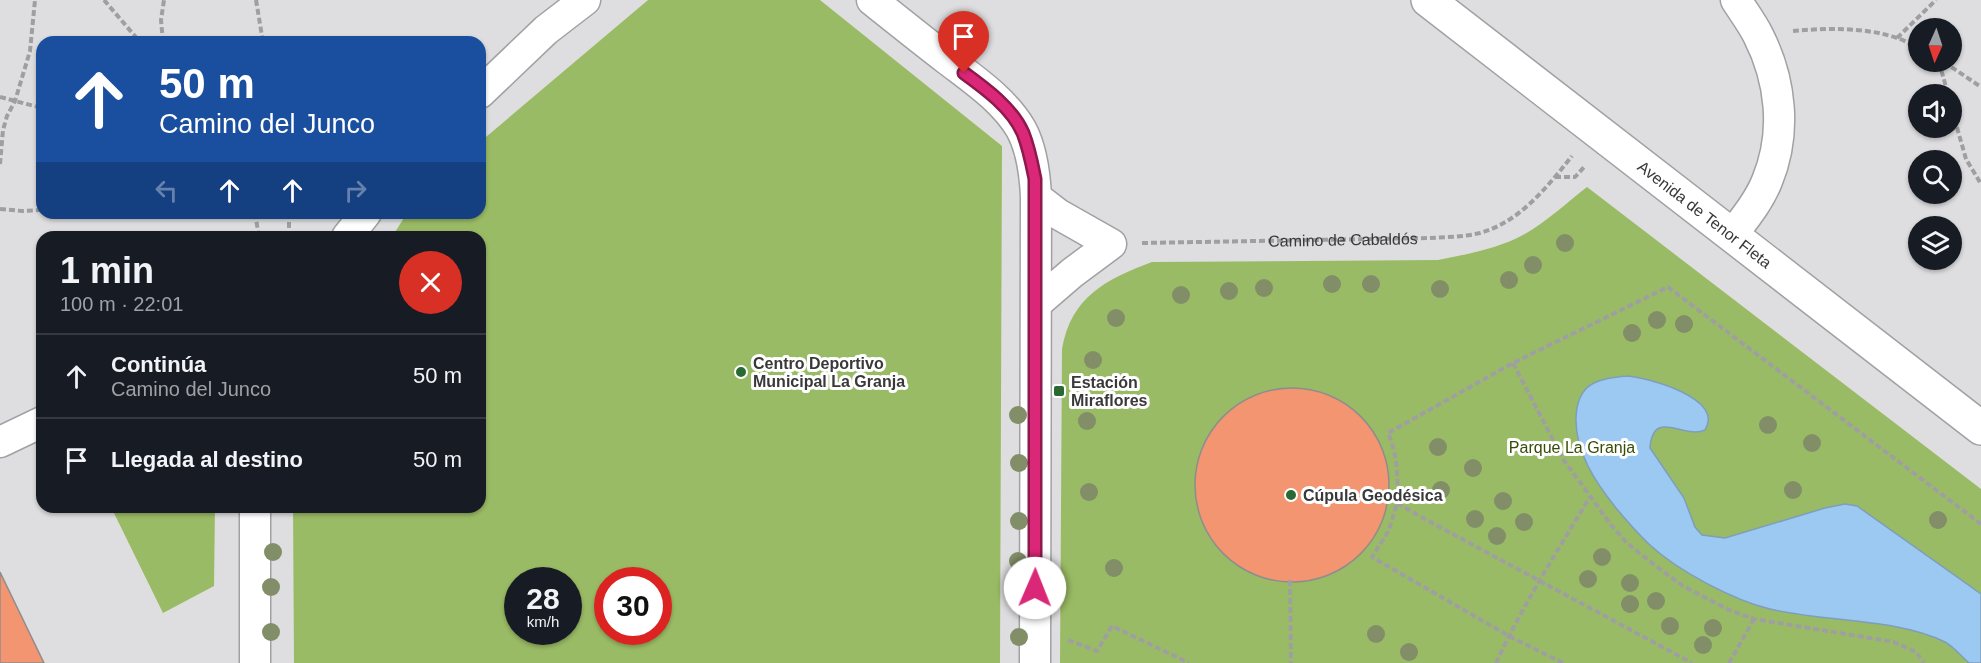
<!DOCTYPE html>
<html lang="es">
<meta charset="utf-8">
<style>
:root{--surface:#171b24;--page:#20242c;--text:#f1f3f6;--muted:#9ea1a6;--line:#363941}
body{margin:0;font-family:Arial,sans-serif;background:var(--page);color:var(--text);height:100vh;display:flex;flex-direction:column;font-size:22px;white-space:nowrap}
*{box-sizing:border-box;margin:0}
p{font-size:20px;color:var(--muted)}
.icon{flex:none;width:33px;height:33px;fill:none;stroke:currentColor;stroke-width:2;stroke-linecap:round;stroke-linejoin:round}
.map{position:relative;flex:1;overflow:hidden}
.drawer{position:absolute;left:36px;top:231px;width:450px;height:282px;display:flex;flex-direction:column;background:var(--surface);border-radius:18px;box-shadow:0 2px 4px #0004}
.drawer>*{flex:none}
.top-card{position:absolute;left:36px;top:36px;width:450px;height:183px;border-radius:18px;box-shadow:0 2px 4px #0004;background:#1a4fa0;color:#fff;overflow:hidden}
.needle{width:39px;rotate:183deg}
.tools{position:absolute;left:1908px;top:18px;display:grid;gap:12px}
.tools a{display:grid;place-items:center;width:54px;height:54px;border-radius:50%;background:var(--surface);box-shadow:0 2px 4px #0004;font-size:30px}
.speed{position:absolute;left:504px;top:567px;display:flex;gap:12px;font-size:30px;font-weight:700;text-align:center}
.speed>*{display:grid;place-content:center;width:78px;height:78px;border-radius:50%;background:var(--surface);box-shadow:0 2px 4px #0004;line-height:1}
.speed small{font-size:15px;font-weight:400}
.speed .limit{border:9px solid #d22;background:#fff;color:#111}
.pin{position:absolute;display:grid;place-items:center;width:51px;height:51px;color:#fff;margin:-62px -26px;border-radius:50% 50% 50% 0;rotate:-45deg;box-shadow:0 0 6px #0007}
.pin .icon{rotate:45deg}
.me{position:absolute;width:66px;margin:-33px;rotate:1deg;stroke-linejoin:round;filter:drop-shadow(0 0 4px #0008)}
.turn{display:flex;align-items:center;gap:21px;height:126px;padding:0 24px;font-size:27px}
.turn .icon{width:78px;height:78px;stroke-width:2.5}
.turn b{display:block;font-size:42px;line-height:51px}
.lanes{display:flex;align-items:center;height:57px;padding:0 24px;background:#0003;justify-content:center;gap:30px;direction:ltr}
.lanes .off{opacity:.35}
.round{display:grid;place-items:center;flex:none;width:63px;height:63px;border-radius:32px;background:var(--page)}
.head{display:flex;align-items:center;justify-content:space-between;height:102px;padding:0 24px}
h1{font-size:36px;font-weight:700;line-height:45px}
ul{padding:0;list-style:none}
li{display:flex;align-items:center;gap:18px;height:84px;padding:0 24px;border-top:2px solid var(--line)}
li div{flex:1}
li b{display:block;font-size:22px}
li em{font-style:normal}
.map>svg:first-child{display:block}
</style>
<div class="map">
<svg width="1981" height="663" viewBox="0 0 1981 663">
<rect width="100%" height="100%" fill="#dedee0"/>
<!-- green -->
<path fill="#9abb65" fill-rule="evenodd" d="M648 0H820L1002 146 1000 663H294L293 507H480V237H392L407 213H480V142ZM568 580V632H518V580ZM658 580V632H608V580Z
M1587 187 1981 489V663H1060L1062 349C1071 297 1106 279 1152 262L1438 260C1464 255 1490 250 1515 239 1541 227 1564 205 1587 187Z
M111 507H215L214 586 163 613Z"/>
<!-- water -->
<path fill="#9cc9f2" stroke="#7e9ebb" stroke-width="1.5" d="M1628 376C1648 378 1725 398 1705 430 1684 440 1653 407 1650 448L1684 498 1695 527 1702 535 1725 538 1825 508 1845 504 1857 506 1981 594V663H1969C1961 656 1954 647 1945 642 1897 618 1823 622 1770 609 1733 600 1678 571 1650 545 1638 534 1627 521 1616 508 1596 483 1575 452 1576 418 1577 383 1598 378 1628 376Z"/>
<!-- building -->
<path fill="#f49571" stroke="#8f8d8c" stroke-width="1.5" d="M1195 485a97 97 0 1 1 194 0a97 97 0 1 1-194 0Z
M0 572 44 663H0Z"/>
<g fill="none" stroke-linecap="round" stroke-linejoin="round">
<!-- minor casing -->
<g stroke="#a1a1a4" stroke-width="33">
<path id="minor" d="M872 0C897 20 922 40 948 60 974 80 1004 100 1021 129 1032 149 1035 175 1036 197L1035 663
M480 93 546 30 585 0
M1036 197 1058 214 1111 244 1072 273 1036 304
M1732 235C1745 218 1759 201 1767 181 1787 133 1781 80 1758 35 1752 23 1743 11 1736 0
M347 237 366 213
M0 442 42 422
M255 507V663"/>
</g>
<!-- secondary casing -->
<g stroke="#a1a1a4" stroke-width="36">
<g id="secondary">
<path id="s2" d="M1428 0 1981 428"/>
</g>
</g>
<!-- path -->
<g stroke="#9f9fa1" stroke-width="4" stroke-dasharray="6 3" stroke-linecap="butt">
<path d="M104 0 140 42"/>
<path d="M256 0 263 42"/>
<path d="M1793 31C1827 28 1865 27 1897 38 1904 40 1912 45 1918 48"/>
<path d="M1897 38 1936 0"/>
<path d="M163 42 161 20 164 0"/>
<path d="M1939 62 1948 94"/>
<path d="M1944 62 1981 87"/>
<path d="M0 97 42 108"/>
<path d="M1952 110 1966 159 1981 184"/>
<path d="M0 164 3 130 7 116 15 101 30 51 35 0"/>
<path d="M1555 177H1575L1585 166"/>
<path d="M0 209 22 211 42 210"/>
<path d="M255 213 259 237"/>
<path d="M289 237V213"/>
<path id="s1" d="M1142 243 1429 238C1446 237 1464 237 1480 233 1520 222 1548 186 1572 156"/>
<path d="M1513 363 1563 459 1612 526 1627 543 1657 567 1683 586 1729 610 1754 619 1894 642 1916 652 1924 663"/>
<path d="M1397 503C1398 478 1398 456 1388 433L1513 363 1668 287 1981 524"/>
<path d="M1290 580 1291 663"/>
<path d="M1068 640 1097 651 1112 626 1189 663"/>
<path d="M1496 663C1523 605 1557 551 1590 497"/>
<path d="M1563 663 1509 636 1372 557 1389 530 1397 503 1423 518 1692 663"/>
<path d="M1729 663 1754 619"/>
</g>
<!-- minor -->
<use href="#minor" stroke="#fff" stroke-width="30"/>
<!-- secondary -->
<use href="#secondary" stroke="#fff" stroke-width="33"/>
</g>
<!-- trees -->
<g fill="#828e68">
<circle cx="1565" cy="243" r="9"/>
<circle cx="1533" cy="265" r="9"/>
<circle cx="1509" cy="280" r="9"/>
<circle cx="1332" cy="284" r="9"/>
<circle cx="1371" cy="284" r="9"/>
<circle cx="1264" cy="288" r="9"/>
<circle cx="1440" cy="289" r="9"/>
<circle cx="1229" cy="291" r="9"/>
<circle cx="1181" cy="295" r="9"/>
<circle cx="1116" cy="318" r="9"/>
<circle cx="1657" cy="320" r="9"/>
<circle cx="1684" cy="324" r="9"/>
<circle cx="1632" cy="333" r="9"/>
<circle cx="1093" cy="360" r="9"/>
<circle cx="1018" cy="415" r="9"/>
<circle cx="1087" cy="421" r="9"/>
<circle cx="1768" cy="425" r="9"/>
<circle cx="1812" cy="443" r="9"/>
<circle cx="1438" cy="447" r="9"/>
<circle cx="1019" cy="463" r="9"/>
<circle cx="1473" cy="468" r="9"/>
<circle cx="1441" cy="490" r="9"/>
<circle cx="1793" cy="490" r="9"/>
<circle cx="1089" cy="492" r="9"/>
<circle cx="1503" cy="501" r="9"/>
<circle cx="1475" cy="519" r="9"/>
<circle cx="1938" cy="520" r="9"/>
<circle cx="1019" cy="521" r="9"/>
<circle cx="1524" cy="522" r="9"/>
<circle cx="1497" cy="536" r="9"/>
<circle cx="273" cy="552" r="9"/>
<circle cx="1602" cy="557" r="9"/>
<circle cx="1018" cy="561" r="9"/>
<circle cx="1114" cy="568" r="9"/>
<circle cx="1588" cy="579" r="9"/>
<circle cx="1630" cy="583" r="9"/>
<circle cx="271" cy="587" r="9"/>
<circle cx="1018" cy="597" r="9"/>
<circle cx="1656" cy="601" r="9"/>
<circle cx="1630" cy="604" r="9"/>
<circle cx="1670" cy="626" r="9"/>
<circle cx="1713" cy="628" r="9"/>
<circle cx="271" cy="632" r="9"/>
<circle cx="1376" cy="634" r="9"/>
<circle cx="1019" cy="637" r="9"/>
<circle cx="1703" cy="645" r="9"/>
<circle cx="1409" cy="652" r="9"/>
</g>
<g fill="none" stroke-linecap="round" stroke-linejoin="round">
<!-- route casing -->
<g stroke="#8e194d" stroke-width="15">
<path id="route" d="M964 73C986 89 1012 108 1023 133 1029 148 1032 164 1035 179V588"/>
</g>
<!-- route -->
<use href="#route" stroke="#db2777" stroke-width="10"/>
</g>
<!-- markers -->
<g fill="#296932" stroke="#fff" stroke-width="2">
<circle cx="741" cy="372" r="6"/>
<rect x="1053" y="385" width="12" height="12" rx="3"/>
<circle cx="1291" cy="495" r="6"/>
</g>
<g text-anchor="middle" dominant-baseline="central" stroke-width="6" stroke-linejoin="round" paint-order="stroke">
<!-- street labels -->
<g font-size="16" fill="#39393a" stroke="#fff">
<text stroke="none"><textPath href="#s2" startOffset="350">Avenida de Tenor Fleta</textPath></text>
<text stroke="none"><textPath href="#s1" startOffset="201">Camino de Cabaldós</textPath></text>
</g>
<!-- poi labels -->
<g font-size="16" font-weight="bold" fill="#39393a" stroke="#fff" text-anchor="start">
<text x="753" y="363">Centro Deportivo<tspan x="753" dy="18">Municipal La Granja</tspan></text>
<text x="1071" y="382">Estación<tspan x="1071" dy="18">Miraflores</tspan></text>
<text x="1303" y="495">Cúpula Geodésica</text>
</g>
<!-- park labels -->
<g font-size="16" fill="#374c06" stroke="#fff">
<text x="1572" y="447">Parque La Granja</text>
</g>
</g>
</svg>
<div class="tools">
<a><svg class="needle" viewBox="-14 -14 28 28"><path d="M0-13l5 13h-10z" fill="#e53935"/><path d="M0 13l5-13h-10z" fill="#9ea1a6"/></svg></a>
<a><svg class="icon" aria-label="sound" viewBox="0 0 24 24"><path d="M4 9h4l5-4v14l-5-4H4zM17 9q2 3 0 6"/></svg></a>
<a><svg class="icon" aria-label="search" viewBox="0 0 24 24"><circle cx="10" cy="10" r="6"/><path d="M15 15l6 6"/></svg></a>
<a><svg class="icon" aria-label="layers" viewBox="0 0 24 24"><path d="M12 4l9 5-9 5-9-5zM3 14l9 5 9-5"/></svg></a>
</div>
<div class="speed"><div>28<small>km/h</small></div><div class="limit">30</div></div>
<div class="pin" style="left:964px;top:73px;background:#d93025"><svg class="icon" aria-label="arrive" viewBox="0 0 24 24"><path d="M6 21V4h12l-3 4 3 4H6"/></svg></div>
<svg class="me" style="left:1035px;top:588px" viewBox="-20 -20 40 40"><circle r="19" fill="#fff"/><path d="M0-13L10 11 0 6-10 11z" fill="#db2777"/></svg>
<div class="top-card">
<div class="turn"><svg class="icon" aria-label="ahead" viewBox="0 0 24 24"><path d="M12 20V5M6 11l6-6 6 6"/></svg><div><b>50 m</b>Camino del Junco</div></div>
<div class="lanes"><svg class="icon off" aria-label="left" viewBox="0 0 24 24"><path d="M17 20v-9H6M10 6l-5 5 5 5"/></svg><svg class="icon" aria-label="ahead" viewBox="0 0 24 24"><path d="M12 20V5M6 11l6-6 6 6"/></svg><svg class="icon" aria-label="ahead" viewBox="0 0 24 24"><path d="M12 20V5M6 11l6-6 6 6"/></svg><svg class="icon off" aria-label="right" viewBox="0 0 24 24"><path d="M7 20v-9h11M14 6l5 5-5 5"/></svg></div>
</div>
<section class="drawer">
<div class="head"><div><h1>1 min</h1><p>100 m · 22:01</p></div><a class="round" style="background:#d93025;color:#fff"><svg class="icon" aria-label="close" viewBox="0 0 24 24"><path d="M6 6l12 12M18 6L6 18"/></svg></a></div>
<ul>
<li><svg class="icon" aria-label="ahead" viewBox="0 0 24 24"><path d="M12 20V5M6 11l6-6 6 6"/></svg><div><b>Continúa</b><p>Camino del Junco</p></div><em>50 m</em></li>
<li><svg class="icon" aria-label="arrive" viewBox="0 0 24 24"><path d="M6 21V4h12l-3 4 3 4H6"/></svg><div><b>Llegada al destino</b></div><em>50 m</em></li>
</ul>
</section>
</div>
